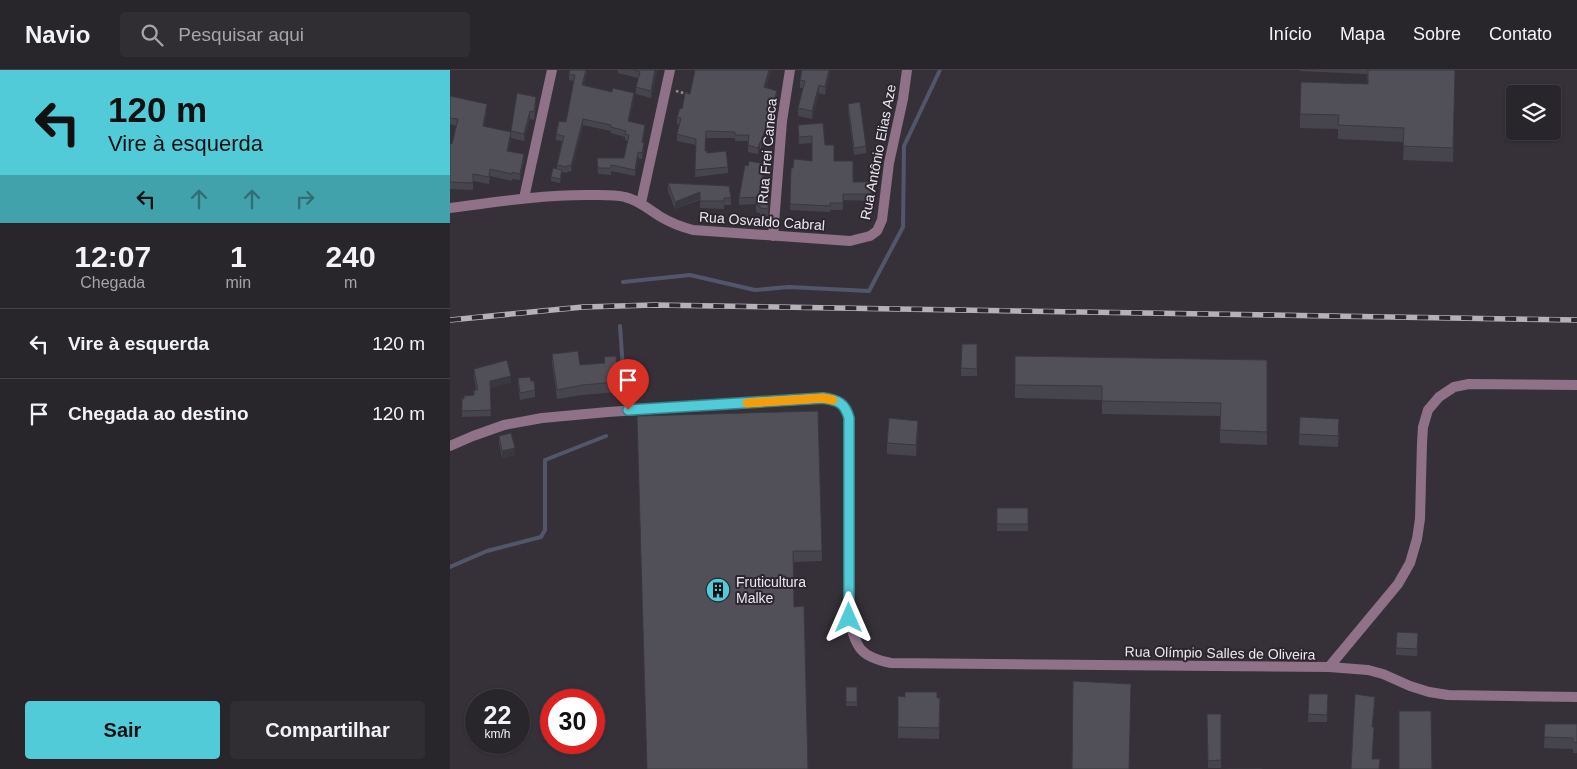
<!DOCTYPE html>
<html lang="pt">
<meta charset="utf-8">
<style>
:root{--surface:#28252b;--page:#302d33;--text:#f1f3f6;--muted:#a5a5a9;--line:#444247;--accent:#52cbd8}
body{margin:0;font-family:Arial,sans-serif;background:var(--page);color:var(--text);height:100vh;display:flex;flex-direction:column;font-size:19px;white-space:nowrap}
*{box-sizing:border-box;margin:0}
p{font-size:16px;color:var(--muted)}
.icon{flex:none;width:28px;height:28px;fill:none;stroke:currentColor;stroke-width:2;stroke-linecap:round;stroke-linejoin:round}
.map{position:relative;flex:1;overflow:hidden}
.side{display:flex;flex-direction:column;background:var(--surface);width:450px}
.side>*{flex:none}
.banner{background:#52cbd8;color:#111;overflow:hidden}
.fabs{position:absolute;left:1056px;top:15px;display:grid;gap:10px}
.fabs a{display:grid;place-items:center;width:55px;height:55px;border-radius:5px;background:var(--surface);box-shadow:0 1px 4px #0004,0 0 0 1px var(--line);font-size:25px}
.speed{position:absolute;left:15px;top:619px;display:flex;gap:10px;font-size:25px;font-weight:700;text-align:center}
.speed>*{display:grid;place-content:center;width:65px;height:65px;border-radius:50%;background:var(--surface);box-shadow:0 1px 4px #0004,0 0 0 1px var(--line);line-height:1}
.speed small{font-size:12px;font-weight:400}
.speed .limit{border:8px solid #d22;background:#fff;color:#111}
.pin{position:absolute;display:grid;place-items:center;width:42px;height:42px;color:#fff;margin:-51px -21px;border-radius:50% 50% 50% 0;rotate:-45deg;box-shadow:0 0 5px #0007}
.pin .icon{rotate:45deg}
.me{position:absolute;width:55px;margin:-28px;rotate:0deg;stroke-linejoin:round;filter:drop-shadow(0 0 4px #0008)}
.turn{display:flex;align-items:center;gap:18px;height:105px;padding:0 25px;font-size:22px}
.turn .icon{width:65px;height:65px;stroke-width:2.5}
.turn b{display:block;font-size:35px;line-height:42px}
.lanes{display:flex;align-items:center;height:48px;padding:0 25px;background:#0003;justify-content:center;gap:25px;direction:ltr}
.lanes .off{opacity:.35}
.eta{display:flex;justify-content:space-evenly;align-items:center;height:85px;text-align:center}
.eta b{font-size:30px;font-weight:800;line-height:35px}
.primary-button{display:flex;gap:10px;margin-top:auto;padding:10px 25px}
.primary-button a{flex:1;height:58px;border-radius:5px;background:var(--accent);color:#111;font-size:20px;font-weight:800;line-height:58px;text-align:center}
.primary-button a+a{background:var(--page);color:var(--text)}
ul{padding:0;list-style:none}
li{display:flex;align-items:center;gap:15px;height:70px;padding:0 25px;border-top:1px solid var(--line)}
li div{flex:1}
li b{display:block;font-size:19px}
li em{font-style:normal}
header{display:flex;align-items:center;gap:30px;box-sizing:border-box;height:70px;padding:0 25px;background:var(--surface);border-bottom:1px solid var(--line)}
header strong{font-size:24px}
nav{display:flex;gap:28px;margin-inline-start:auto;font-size:18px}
.search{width:350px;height:45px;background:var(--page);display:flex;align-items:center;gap:12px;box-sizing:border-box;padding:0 18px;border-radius:5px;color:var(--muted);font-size:19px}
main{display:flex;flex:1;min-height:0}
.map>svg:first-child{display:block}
</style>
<header>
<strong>Navio</strong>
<div class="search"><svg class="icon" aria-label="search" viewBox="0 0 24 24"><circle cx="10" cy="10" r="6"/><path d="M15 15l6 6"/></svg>Pesquisar aqui</div>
<nav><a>Início</a><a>Mapa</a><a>Sobre</a><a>Contato</a></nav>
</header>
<main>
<section class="side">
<div class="banner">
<div class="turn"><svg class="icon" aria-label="left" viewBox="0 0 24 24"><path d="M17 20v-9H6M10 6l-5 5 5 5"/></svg><div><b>120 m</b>Vire à esquerda</div></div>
<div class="lanes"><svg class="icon" aria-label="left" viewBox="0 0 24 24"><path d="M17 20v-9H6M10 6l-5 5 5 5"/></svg><svg class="icon off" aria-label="ahead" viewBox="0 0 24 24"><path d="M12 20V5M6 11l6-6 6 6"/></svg><svg class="icon off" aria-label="ahead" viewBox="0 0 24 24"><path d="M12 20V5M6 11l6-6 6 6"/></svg><svg class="icon off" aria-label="right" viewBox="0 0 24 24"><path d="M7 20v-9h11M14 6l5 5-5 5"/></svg></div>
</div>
<div class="eta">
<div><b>12:07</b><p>Chegada</p></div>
<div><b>1</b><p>min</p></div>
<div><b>240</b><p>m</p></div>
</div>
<ul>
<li><svg class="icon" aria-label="left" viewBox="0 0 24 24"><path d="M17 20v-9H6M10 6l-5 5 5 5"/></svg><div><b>Vire à esquerda</b></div><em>120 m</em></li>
<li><svg class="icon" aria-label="arrive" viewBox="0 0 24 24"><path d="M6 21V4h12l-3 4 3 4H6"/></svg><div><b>Chegada ao destino</b></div><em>120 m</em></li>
</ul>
<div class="primary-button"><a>Sair</a><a>Compartilhar</a></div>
</section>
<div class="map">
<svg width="1127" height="699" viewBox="0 0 1127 699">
<rect width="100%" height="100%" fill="#363139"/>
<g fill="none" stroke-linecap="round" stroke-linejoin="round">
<!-- stream -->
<path stroke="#52566a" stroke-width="4" d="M173 212 240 205 305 220 339 217 419 221 453 157 454 76 490 0
M170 256 175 328
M0 497 37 481 91 467 95 460V390L156 366"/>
<!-- path -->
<path stroke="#918c93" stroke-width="2.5" stroke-dasharray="2.5 2.5" stroke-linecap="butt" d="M226 21 237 24"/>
<!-- street -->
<path stroke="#8f7188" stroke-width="10" d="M74 128 102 0
M191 133 220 0
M0 138C46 132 91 125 137 125 149 125 163 124 175 127 189 130 199 140 211 147 221 153 232 157 243 160L400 171 420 166 427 161 432 150 439 93 453 29 457 0
M323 166 332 51 340 0
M0 376 23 366 54 355 92 348 158 342 373 328C388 330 395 333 399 348V548C406 578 410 587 441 593L879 597 918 600 933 604 960 616 979 622 998 625 1127 627
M879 597 948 514 960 493 967 469 970 449 972 373 973 357 978 340 989 327 1004 317 1019 314 1127 315"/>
<!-- rail casing -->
<g stroke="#b5b1b7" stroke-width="5.5">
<path id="rail" d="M0 250 133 237 204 235 1127 250"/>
</g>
<!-- rail -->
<use href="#rail" stroke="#2c272f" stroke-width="4" stroke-dasharray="11" stroke-linecap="butt"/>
</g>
<!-- wall -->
<path fill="#46454d" d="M137 0 134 16 184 30 179 51 195 61 193 72 194 79 192 89 188 88 185 106 161 101V105L148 104 147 88H174L178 71 175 70V67L161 63V61L133 55 121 102 118 101 117 103 112 102 110 113 101 111V107L107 99V95L112 71 106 70V64L116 52 124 11 119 10V4Z
M168 0H207L201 28 186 24V17L188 8 168 3Z
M245 0H321L316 18 327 28 311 79H310L308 84 298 82V71H285V68H256L255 81 278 97V103L245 107 246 75 227 71V64L229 54H227V47L240 24Z
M352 0H381L375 25 369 23 362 49 348 46V38L353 18H350V10Z
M850 0H1005L1003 92 953 90 954 72 888 69V59L850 58V44L918 14 917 4 850 1Z
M0 26 37 41 34 57 61 69 58 81 74 91 70 110 62 109V111L40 106 39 114 23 111V120L0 119V73L2 74 6 56 0 54Z
M86 34 84 50 80 49 74 71 61 68V61Z
M398 34 416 76V83L404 85 398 41Z
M348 55 375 75 384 91 403 112H421V131L393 130V140H380V142L340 140 341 98 362 91V73L349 74Z
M315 101 313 116 319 124 318 146 310 145V143L306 142V134L289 135V128Z
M218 113 281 128V135H274V139L250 138V130L225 139 218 121Z
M527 274V306H511V298Z
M102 284 130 295 154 293V287L168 312V322L132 325 107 329 102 293Z
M565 286 817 290V375L770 373V346L652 344V330L565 328Z
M24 299 61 312 40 318 41 346 12 347V329L24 325 26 320 24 306Z
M68 308 81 311 85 320V327L70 330 68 316Z
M187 356 372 481V491L343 492 344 537 358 699Z
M889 359 888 377 849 375V364Z
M468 361 466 386 437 384V373Z
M49 366 65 385 52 388 49 373Z
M547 438H578V461H547Z
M968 570 967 586 946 585V578Z
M396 617H407V636H396Z
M859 624H878L877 652H858Z
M448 626 487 628 490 638 489 669 448 668Z
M757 644H771V698H758Z
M1095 654H1127V683H1123V679L1094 678Z"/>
<!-- shaded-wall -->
<path fill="#39383e" d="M136 0H137V3L132 22V15Z
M205 0H207L201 28V21Z
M319 0H321L314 24V17Z
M379 0H381L375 25V17Z
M369 15V23L362 49V41Z
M327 21V28L311 79V72Z
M184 23V30L178 57V51Z
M37 34V41L33 63V56Z
M80 41V49L74 71V64Z
M133 49V55L121 102V96Z
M195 55V61L192 78V72Z
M61 62V69L57 87V81Z
M310 72V79L308 84V78Z
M194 73V79L192 89V83Z
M188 82V88L185 106V100Z
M74 84V91L70 110V104Z
M315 94V101L311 123V116Z
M250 122V129L225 139V132Z
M61 306V312L40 318V311Z
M468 351V361L466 386V375Z
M65 378V385L52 388V381Z
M925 627V634L922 664V657Z"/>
<!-- building -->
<path fill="#515059" stroke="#39383e" d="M120 0H136L132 15 162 22 163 18 184 23 178 51 195 55 192 72 194 73 192 83 188 82 185 100 161 95V98H148L147 88H174L179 65 175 64 176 61 161 57V55L133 49 121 96 118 95 117 97 107 95 114 66 106 64 109 51 116 52 125 5 119 4Z
M183 0H205L201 21 186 17 190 2Z
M245 0H319L314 17 327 21 311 72H310L308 78 298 75 299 65H285V62L256 61 255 81H257V83L276 81 278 97 245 100 246 69 227 64 231 48 227 47 230 38 232 39 235 23 240 24Z
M352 0H379L375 17 369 15 362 41 348 38 355 11 350 10Z
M918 0H1005L1003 78 953 76 954 58 888 55 889 45 850 44 851 12 918 14Z
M67 23 86 27 84 42 80 41 74 64 61 61Z
M0 26 37 34 33 56 61 62 57 81 74 84 70 104 62 102V104L40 99 39 107 23 104V113L0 112V73L2 74 8 49 0 48Z
M410 32 416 76 404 78 398 34Z
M373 53 375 75H384V91H403V112H421V124H393V133H380V136L340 134 341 98H343L344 89 362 91V66L349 67 348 55Z
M299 91 315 94 311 116 319 117 318 139 310 138V136L306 135 308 127 289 128 295 95 298 96Z
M103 98 112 100 110 109 101 107Z
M218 113 279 116 281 128H274V131H250V122L225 132Z
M512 274H527V299L511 298Z
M128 281 130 295 155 293 154 287 166 286 168 312 132 315 107 320 102 284Z
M565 286 817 290V362L770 360 771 333 652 331V316L565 315Z
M57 290 61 306 40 311 41 340 12 341V329H14V326L24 325V320H28L24 299Z
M80 307 81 311H84L85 320 70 323 68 308Z
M368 341 372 481H343L344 537 354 536 358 699H197L187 346Z
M850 347 889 349 888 366 849 364Z
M439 348 468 351 466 375 437 373Z
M61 363 65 378 52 381 49 366Z
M547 438H578V454H547Z
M947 562 968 563 967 579 946 578Z
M623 611 681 614 679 699H622Z
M396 617H407V632H396Z
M455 622H487V628H490L489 658 448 657V626L455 627Z
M859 624H878L877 645 858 644Z
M905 624 925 627 922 657H924L922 689H930L929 699H901Z
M949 641H981L982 699H949Z
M757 644H771V690L758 691Z
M1095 654H1127V673L1123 672V668L1094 667Z
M812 698V699H777Z"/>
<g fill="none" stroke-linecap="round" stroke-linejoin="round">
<!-- route casing -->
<g stroke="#35848c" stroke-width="12">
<path id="route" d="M178 340 373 328C388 330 395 333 399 348V548"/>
</g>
<!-- route -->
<use href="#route" stroke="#52cbd8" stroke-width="9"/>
<!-- slow -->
<path stroke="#f59e0b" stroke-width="9" d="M297 333 373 328 383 330"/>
</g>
<!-- icons -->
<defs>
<g id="building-disc" transform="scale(1.25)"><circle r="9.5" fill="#52cbd8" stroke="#2c272f"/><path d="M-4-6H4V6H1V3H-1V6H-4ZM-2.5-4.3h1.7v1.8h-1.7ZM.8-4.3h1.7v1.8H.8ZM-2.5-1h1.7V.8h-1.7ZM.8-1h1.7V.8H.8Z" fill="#111"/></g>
</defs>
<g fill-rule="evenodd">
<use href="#building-disc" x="268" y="520"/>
</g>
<g text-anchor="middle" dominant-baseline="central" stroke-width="4" stroke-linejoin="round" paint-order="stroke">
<!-- street labels -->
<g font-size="14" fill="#ebe7ed" stroke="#2c272f">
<text transform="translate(317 81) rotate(-85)">Rua Frei Caneca</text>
<text transform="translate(428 82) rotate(-79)">Rua Antônio Elias Aze</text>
<text transform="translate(312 151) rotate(4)">Rua Osvaldo Cabral</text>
<text transform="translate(770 583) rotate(1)">Rua Olímpio Salles de Oliveira</text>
</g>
<!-- poi labels -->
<g font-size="14" fill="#ebe7ed" stroke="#2c272f" text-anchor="start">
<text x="286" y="512">Fruticultura<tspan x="286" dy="16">Malke</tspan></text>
</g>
</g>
</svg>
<div class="fabs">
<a><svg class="icon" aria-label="layers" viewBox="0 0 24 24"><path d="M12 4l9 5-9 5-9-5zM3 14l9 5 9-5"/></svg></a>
</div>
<div class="speed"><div>22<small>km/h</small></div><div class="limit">30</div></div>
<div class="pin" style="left:178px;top:340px;background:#d93025"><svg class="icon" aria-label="arrive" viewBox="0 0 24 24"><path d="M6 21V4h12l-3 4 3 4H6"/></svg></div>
<svg class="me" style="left:399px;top:548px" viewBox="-20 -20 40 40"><path d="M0-17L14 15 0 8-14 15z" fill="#52cbd8" stroke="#fff" stroke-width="4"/></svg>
</div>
</main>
